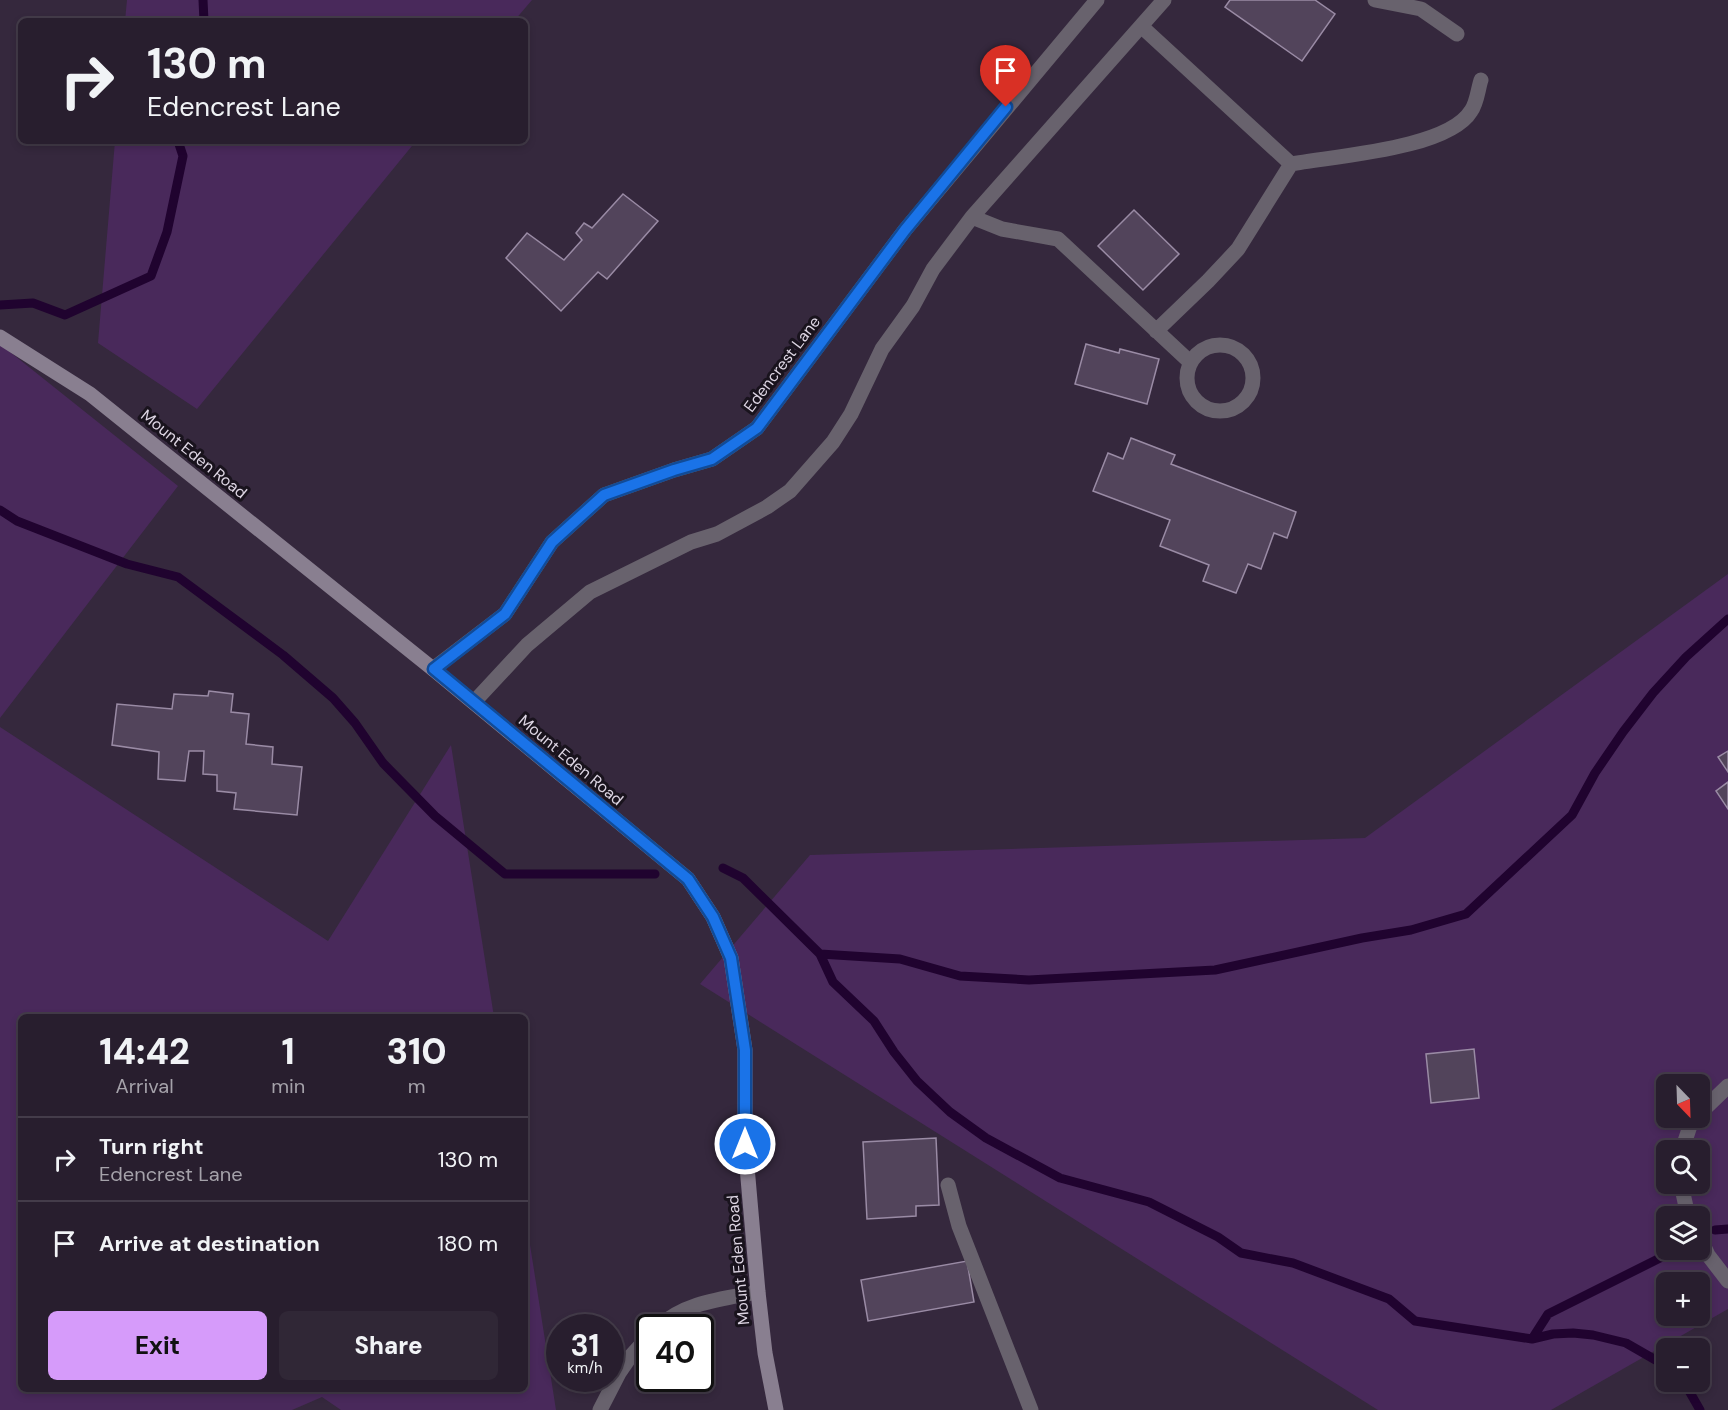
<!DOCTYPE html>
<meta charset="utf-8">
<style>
:root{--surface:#281e2e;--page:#302736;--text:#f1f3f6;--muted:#a5a2aa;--line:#443c4a;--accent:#d69bfa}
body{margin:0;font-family:"DM Sans",sans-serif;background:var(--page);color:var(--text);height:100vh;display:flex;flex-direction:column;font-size:22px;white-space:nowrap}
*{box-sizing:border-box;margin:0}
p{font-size:20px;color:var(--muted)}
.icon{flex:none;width:33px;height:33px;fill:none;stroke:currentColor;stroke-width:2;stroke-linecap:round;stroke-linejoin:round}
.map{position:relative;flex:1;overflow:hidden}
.panel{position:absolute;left:18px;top:1014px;width:510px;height:378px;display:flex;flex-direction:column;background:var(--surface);border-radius:9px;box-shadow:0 3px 9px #0003,0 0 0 2px var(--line)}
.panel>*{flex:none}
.hud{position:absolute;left:18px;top:18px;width:510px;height:126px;border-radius:9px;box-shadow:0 3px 9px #0003,0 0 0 2px var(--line);background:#281e2e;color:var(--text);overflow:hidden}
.needle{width:39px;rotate:157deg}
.tools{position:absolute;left:1656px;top:1074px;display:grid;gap:12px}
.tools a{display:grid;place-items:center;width:54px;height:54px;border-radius:9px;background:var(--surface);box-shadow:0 3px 9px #0003,0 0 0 2px var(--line);font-size:30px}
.speed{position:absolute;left:546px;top:1314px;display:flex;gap:12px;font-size:30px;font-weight:700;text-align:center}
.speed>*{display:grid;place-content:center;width:78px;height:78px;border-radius:50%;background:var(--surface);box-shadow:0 3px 9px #0003,0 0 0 2px var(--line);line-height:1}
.speed small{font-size:15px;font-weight:400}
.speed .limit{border:3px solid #111;border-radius:9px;background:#fff;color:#111}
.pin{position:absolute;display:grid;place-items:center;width:51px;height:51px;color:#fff;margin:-62px -26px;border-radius:50% 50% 50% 0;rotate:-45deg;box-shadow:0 0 6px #0007}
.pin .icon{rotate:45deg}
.me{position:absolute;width:66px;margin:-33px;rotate:0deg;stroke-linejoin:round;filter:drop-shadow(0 0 4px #0008)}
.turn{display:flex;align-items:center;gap:21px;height:126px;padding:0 30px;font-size:27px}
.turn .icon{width:78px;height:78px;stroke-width:2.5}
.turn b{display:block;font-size:42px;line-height:51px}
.eta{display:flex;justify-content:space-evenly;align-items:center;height:102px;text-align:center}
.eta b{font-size:36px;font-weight:800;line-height:42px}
.primary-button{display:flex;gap:12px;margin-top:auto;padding:12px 30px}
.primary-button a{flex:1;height:69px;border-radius:9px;background:var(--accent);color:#111;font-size:24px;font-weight:800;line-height:69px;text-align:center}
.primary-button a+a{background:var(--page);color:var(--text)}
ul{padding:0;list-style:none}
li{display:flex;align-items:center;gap:18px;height:84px;padding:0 30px;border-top:2px solid var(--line)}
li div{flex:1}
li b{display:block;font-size:22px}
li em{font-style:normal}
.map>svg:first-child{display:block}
</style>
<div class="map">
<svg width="1728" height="1410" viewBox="0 0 1728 1410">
<rect width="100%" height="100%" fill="#35283d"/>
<!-- green -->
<path fill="#49295b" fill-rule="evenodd" d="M127 0H532L514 21H125Z
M115 141H416L197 409 98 343Z
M0 344 178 486 0 718Z
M1728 574V1309L1551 1410H1378L700 984 810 855 1365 838ZM1666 1084H1700V1118H1666ZM1666 1150H1700V1184H1666ZM1666 1216H1700V1250H1666ZM1666 1282H1700V1316H1666Z
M0 727 328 941 451 745 494 1017H21V1389H525V1213L556 1410H341L322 1397 292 1410H0Z"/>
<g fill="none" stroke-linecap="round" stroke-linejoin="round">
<!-- stream -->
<path stroke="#20032f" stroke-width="9" d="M203 0 204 21
M0 305 33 303 65 315 151 276 167 232 183 156 178 141
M0 510 17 521 127 564 178 577 283 655 333 698 355 723 383 763 435 816 505 874H655
M723 868 743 878 820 954 833 982 874 1021 894 1052 917 1081 950 1112 986 1138 1060 1178 1149 1202 1218 1237 1241 1253 1293 1263 1389 1299 1415 1321 1532 1339 1553 1334 1573 1333 1593 1335 1626 1343 1666 1366
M820 954 900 959 960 976 1029 980 1215 970 1362 938 1411 930 1466 914 1572 815 1595 773 1623 732 1653 693 1686 657 1728 619
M1715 1230 1728 1229
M1532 1339 1548 1314 1676 1250
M1684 1382 1700 1410"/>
</g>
<!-- building -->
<path fill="#52445b" stroke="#9a8ba5" stroke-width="1.5" d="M1230 0H1315L1335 14 1302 61 1225 7Z
M623 194 658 221 607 279 598 272 561 311 506 258 527 233 564 260 582 240 576 233 584 223 592 228Z
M1134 210 1179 254 1143 290 1098 246Z
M1086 344 1119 353 1120 349 1159 359 1147 404 1075 384Z
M1131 438 1175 455 1171 464 1296 512 1287 538 1274 533 1261 569 1248 564 1236 593 1203 581 1209 565 1160 546 1170 520 1093 491 1108 453 1123 459Z
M209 691 233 694 231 712 249 714 246 744 273 747 272 764 302 767 297 815 234 809 236 793 217 791V775L203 774 204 751H189L185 781 158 779 159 752 112 745 117 704 172 709 174 694 208 696Z
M1728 751V772L1718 757Z
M1728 782V809L1716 791Z
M1474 1049 1479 1098 1431 1103 1426 1054Z
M936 1138 939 1205 916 1206V1216L867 1219 863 1142Z
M967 1261 974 1302 868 1321 861 1280Z"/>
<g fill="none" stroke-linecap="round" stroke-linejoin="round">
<!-- lane -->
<path stroke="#68626d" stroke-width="15" d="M1375 0 1421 9 1457 34
M1141 26 1291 164
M972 217 1164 0
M1156 331 1208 281 1238 249 1291 164C1334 156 1448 149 1471 111 1477 103 1478 89 1481 80
M1187 378a33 33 0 1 1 66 0a33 33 0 1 1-66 0Z
M474 702 527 645 590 592 691 542 717 534 767 507 790 491 833 442 851 414 882 349 913 306 933 269 972 217 1002 229 1058 239 1190 362
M948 1185 959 1226 1031 1410
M657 1328C685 1302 722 1299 758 1292
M600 1410 619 1373 630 1357 650 1335"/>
<!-- street -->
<path stroke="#68626d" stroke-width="15" d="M433 669 505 614 552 542 604 495 674 470 712 459 757 428 905 230 1097 0
M1700 1113 1728 1086
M1682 1150 1692 1120 1695 1118
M1681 1184 1688 1216
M1700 1238 1708 1255 1728 1281"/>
<!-- secondary -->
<path stroke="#897f90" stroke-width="15" d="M0 337 90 394 433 669 688 879 713 917 731 958 745 1050V1144L758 1292 765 1353 776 1410"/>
</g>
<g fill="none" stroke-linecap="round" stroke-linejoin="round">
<!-- route casing -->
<g stroke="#114b97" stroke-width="15">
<path id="route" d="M745 1144V1050L731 958 713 917 688 879 434 669 505 614 552 542 604 495 674 470 712 459 757 428 905 230 1006 107"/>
</g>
<!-- route -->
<use href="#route" stroke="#1a73e8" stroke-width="10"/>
</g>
<g text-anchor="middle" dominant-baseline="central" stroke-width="6" stroke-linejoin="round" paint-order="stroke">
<!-- street labels -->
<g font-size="16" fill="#ddd5e3" stroke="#19131d">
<text transform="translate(782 364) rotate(-53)">Edencrest Lane</text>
<text transform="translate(194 454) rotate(39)">Mount Eden Road</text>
<text transform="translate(571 760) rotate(40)">Mount Eden Road</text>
<text transform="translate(738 1260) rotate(-95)">Mount Eden Road</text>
</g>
</g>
</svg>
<div class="tools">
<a><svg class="needle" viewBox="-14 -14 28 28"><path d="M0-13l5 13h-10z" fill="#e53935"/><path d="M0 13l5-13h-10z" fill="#a5a2aa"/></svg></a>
<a><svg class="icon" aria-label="search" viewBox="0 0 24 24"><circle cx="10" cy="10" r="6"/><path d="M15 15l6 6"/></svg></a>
<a><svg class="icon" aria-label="layers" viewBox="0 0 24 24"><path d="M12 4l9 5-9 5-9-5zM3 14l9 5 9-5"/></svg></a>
<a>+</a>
<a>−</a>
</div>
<div class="speed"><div>31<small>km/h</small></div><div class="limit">40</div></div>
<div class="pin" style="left:1006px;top:107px;background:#d93025"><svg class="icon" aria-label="arrive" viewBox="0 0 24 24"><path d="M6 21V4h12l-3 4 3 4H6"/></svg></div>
<svg class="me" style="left:745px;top:1144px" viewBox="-20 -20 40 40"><circle r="17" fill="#1a73e8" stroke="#fff" stroke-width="3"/><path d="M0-11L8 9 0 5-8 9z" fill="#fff"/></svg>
<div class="hud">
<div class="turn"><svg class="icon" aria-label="right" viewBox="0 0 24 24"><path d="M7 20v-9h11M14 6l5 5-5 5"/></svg><div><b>130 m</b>Edencrest Lane</div></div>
</div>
<section class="panel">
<div class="eta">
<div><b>14:42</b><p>Arrival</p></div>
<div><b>1</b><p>min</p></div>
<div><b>310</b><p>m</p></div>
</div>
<ul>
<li><svg class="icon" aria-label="right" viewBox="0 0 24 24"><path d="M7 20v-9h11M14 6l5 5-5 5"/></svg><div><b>Turn right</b><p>Edencrest Lane</p></div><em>130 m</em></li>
<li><svg class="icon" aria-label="arrive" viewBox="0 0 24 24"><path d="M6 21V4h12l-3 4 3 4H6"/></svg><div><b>Arrive at destination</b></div><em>180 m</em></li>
</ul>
<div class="primary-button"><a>Exit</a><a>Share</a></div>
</section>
</div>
